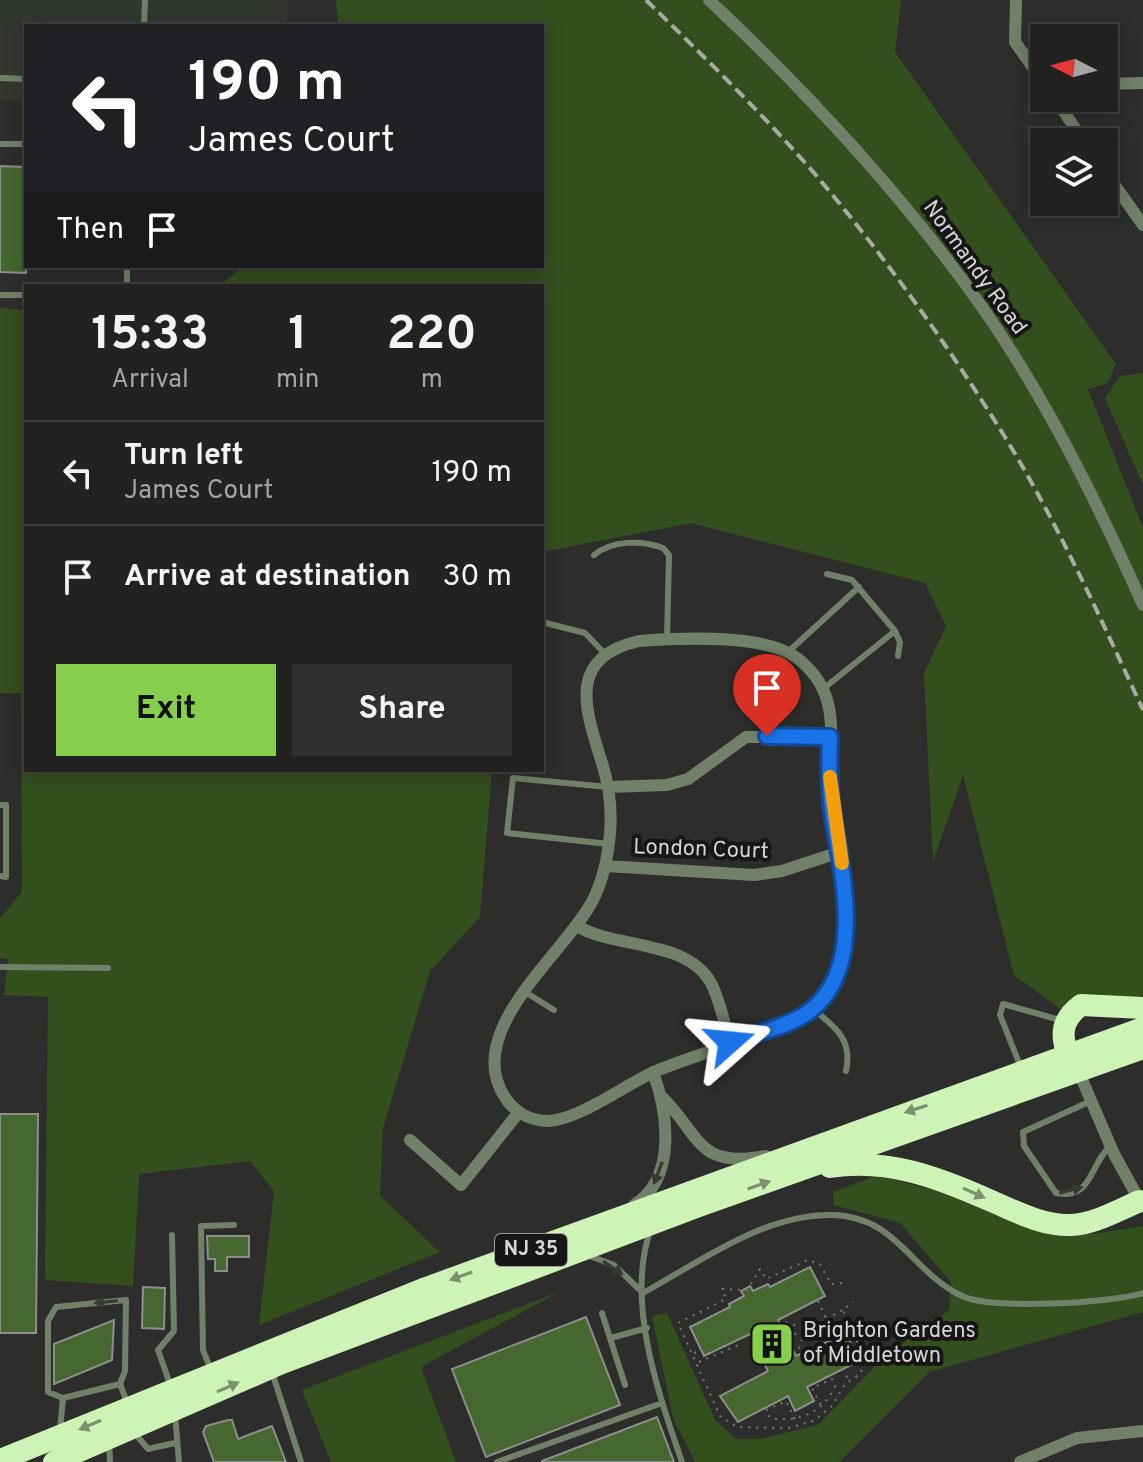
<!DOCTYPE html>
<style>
:root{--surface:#222221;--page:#2e2f2e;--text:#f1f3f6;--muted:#a2a4a5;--line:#3f3f3f;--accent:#85cf4c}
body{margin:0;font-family:Overpass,sans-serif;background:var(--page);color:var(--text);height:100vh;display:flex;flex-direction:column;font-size:30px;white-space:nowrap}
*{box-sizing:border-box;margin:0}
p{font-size:26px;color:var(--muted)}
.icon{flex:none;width:44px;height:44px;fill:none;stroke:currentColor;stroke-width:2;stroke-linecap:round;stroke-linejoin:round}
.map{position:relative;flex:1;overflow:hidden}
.side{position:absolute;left:24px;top:284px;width:520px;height:488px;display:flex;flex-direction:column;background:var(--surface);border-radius:0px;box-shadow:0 4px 20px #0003,0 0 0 2px var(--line)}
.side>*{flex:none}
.banner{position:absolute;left:24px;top:24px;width:520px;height:244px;border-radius:0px;box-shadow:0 4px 20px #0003,0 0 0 2px var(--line);background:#202124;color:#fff;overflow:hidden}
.needle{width:52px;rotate:276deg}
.fabs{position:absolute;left:1030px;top:24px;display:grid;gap:16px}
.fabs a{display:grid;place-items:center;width:88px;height:88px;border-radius:0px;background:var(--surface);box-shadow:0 4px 20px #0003,0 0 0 2px var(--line);font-size:40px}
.pin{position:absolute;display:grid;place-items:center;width:68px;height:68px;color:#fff;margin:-82px -34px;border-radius:50% 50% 50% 0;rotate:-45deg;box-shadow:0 0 8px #0007}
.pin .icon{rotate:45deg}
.me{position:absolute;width:88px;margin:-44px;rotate:72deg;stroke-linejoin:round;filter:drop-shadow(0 0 6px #0008)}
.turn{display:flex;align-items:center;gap:28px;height:168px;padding:0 32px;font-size:36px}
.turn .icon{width:104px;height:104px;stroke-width:2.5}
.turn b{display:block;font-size:56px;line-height:68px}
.then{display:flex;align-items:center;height:76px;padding:0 32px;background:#0003;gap:16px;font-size:30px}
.eta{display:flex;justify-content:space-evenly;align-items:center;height:136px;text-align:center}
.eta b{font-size:48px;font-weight:700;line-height:56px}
.primary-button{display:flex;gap:16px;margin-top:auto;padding:16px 32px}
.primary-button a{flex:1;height:92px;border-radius:0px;background:var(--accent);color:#111;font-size:32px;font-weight:700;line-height:92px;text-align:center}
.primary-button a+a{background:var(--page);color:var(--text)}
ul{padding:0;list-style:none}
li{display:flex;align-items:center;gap:24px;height:104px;padding:0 32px;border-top:2px solid var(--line)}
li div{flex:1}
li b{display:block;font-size:30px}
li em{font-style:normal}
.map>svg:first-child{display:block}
</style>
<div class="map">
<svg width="1143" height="1462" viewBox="0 0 1143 1462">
<rect width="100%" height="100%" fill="#2d2e2c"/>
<!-- built -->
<path fill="#32372f" d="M0 0H288L287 26H26V102L0 101Z"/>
<!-- green -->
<path fill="#334f1e" d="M336 0H901L895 52 1116 364 1108 383 1088 389 1143 528V995L1086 1016 1063 1011 1014 975 963 775 933 862 924 673 946 626 925 583 691 523 542 552V286H219L244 266H542V26H338Z
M0 308 26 310V770H492L480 917 430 971 383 1128 380 1196 440 1252 259 1325 274 1191 250 1161 139 1174 133 1286 45 1280 48 997 4 995 8 959 0 958V918L22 892 21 693H0Z
M1143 373V485L1105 398 1120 376Z
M878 1175 1093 1234 1143 1226V1312L929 1372 839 1462H695L673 1418 652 1316 667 1313 715 1420 736 1439H761L818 1425 884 1357 949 1310 951 1282 900 1223 834 1205 833 1192Z
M559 1292 421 1367 456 1462H331L302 1390Z"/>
<!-- building -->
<path fill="#466730" stroke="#8d8f8c" stroke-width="2" d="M0 166 26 167V273L0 272Z
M0 1114H38L36 1333H0Z
M207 1236H249V1257H227V1271H215V1259H208Z
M810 1267 825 1296 778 1320 796 1356 847 1333 857 1362 807 1387 814 1401 795 1411 788 1396 738 1422 720 1396 768 1371 750 1334 704 1356 690 1327 730 1307 729 1304 744 1296 741 1291 750 1286 753 1291 768 1284 770 1287Z
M143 1287 165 1288 164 1329 142 1328Z
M586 1317 620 1405 486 1457 452 1369Z
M114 1320 112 1360 54 1384V1344Z
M657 1417 674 1462H542V1461Z
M228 1420H232L238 1439 272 1426 286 1462H214L203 1432 206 1426Z"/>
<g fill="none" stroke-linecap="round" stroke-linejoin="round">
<!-- path -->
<path stroke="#767775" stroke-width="2" stroke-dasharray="2 6" stroke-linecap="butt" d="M842 1283 831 1284 820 1264 808 1260 766 1279 760 1269 747 1290 722 1289 726 1299 678 1323 720 1416 737 1427 788 1428 813 1421 832 1406 845 1384 860 1374 866 1361 843 1310 853 1302
M818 1301 826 1318
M778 1320 800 1327
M697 1325 704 1321 701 1313
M812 1326 843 1310
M787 1338 801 1331
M694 1353 701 1350
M796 1356 804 1334
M699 1362 741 1344
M842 1369 848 1379
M795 1419 786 1401 766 1410 770 1418C797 1423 824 1413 835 1386L832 1379 812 1388 821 1406"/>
<!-- lane -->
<path stroke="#718068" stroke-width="6" d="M144 26 145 0
M0 78 26 79
M0 144H26
M127 286V266
M0 295H26
M594 555C612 540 642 540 663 548L669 555 667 640
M542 622 585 633 606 655
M895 631 900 642 898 656
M788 652 859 587
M823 689 895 631 852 580 827 574
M608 787 513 778 507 833 609 844
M0 805H6V877L0 876
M0 967 108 968
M525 992 554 1010
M813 1009C835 1027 853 1039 846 1071
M1021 1068 1000 1015 1003 1004 1060 1020
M1091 1101 1023 1132 1024 1146 1056 1193C1093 1201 1090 1162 1110 1147
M650 1231C626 1303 658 1392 682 1462
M587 1255 614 1265 643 1293
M643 1293C700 1262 763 1214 832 1215 897 1216 911 1272 962 1296 991 1310 1111 1303 1143 1293
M602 1313 625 1385
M611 1338 647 1328
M211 1370 203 1350 201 1226 234 1225
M272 1372 301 1462
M171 1387 158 1350 174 1331 172 1235
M63 1398 48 1392V1321L56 1307 126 1300 125 1371 120 1384
M175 1414 179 1462
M60 1430 63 1398 120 1384 128 1405
M133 1431 148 1449 175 1443
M109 1442 110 1462
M497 1462 662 1403"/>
<!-- street -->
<path stroke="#718068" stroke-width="12" d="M709 0C809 94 903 195 982 307 1047 400 1097 502 1143 605
M1016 0 1015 42 1044 83
M1104 84 1143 83
M1055 98 1084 142
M1104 170 1143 225
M639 641C679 638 766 634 797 658 810 668 821 682 826 697 836 725 828 759 830 788 834 855 870 939 821 999 799 1027 695 1054 656 1071 626 1084 579 1120 548 1121 531 1121 516 1113 506 1099 459 1032 567 952 593 900 604 878 608 857 610 833 612 809 609 785 602 763 586 711 565 658 639 641Z
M608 787 667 785 688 779 746 737H830
M606 866 754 875 782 871 840 852
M577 926C615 949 687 939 711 983 720 1000 724 1023 730 1042
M1077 1068 1114 1154 1141 1203
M662 1097C701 1135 696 1169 766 1156
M410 1140 461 1185 519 1112
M634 1205C677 1178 668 1113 653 1072
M1020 1462 1077 1438 1143 1431"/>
<!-- highway -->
<path stroke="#cdf3b6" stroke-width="22" d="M1068 1055C1060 1034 1062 1019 1081 1005L1143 1008
M830 1167C887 1158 937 1177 989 1200 1015 1211 1042 1226 1071 1225 1095 1224 1118 1210 1140 1201
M0 1460 426 1288 1143 1028
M54 1462 282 1363 375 1328 699 1206 1143 1048"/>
<!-- rail -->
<path stroke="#a9aaa8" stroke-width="4" stroke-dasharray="12 6" stroke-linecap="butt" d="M646 0C704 57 762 113 815 174 883 254 944 340 1000 429 1056 519 1099 615 1143 710"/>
</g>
<!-- one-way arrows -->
<defs><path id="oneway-solid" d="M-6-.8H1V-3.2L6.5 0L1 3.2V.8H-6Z" transform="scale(2)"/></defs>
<g fill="#7a906e">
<use href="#oneway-solid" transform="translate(916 1109) rotate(162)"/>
<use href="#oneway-solid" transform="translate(759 1185) rotate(-19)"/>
<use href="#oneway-solid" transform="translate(974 1193) rotate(24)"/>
<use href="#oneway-solid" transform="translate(461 1276) rotate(160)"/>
<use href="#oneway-solid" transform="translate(228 1387) rotate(-24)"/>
<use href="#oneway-solid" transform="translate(90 1425) rotate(157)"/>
</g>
<g fill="#353b32">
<use href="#oneway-solid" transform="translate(658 1173) rotate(111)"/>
<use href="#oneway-solid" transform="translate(1071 1190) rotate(-15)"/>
<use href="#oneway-solid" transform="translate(613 1268) rotate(34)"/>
<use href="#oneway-solid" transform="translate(106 1302) rotate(174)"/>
</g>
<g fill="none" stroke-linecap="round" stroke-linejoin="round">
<!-- route casing -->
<g stroke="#114b97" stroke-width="20">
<path id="route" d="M730 1042C756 1033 788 1027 810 1011 867 967 841 869 832 811 829 786 829 761 830 737L767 736"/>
</g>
<!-- route -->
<use href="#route" stroke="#1a73e8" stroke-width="14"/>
<!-- slow -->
<path stroke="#f59e0b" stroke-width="14" d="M830 777 842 863"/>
</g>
<!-- icons -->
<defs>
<g id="building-square" transform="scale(2.3)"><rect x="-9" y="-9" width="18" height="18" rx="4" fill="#85cf4c" stroke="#151615"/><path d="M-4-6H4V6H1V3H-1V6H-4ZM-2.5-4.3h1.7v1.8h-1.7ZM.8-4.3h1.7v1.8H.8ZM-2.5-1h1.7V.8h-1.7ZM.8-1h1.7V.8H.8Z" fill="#111"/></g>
</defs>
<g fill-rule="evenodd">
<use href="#building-square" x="772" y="1344"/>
</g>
<g text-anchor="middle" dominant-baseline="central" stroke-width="8" stroke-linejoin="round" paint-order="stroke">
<!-- shield labels -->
<rect fill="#151615" stroke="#9b9c9b" stroke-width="2" x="495" y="1234" width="72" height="32" rx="6"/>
<g font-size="20" font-weight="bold" fill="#d5d6d4">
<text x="531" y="1250">NJ 35</text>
</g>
<!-- street labels -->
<g font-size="22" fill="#d5d6d4" stroke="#151615">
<text transform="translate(974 268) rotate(54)">Normandy Road</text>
<text transform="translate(701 850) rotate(2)">London Court</text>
</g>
<!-- poi labels -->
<g font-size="22" fill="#d5d6d4" stroke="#151615" text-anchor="start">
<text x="803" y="1331">Brighton Gardens<tspan x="803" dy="25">of Middletown</tspan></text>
</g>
</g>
</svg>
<div class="fabs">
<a><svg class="needle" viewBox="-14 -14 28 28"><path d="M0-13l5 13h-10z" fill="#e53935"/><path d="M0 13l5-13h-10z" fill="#a2a4a5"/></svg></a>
<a><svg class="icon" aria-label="layers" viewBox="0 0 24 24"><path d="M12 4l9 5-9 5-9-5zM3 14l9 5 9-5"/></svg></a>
</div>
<div class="pin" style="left:767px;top:736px;background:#d93025"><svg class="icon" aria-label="arrive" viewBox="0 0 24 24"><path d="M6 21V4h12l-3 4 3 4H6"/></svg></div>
<svg class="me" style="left:730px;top:1042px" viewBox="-20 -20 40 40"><path d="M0-17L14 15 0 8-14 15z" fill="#1a73e8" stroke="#fff" stroke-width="4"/></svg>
<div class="banner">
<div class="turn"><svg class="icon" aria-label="left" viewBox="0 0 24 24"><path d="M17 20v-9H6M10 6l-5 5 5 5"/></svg><div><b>190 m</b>James Court</div></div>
<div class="then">Then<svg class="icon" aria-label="arrive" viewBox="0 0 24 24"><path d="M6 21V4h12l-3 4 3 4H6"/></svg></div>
</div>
<section class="side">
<div class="eta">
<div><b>15:33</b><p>Arrival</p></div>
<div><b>1</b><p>min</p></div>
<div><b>220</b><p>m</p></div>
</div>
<ul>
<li><svg class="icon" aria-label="left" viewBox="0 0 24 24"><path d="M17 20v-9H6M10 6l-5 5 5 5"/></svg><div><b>Turn left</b><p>James Court</p></div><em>190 m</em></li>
<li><svg class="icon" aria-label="arrive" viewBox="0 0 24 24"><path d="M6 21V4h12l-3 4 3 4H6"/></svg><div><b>Arrive at destination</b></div><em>30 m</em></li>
</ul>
<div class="primary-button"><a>Exit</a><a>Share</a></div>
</section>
</div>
